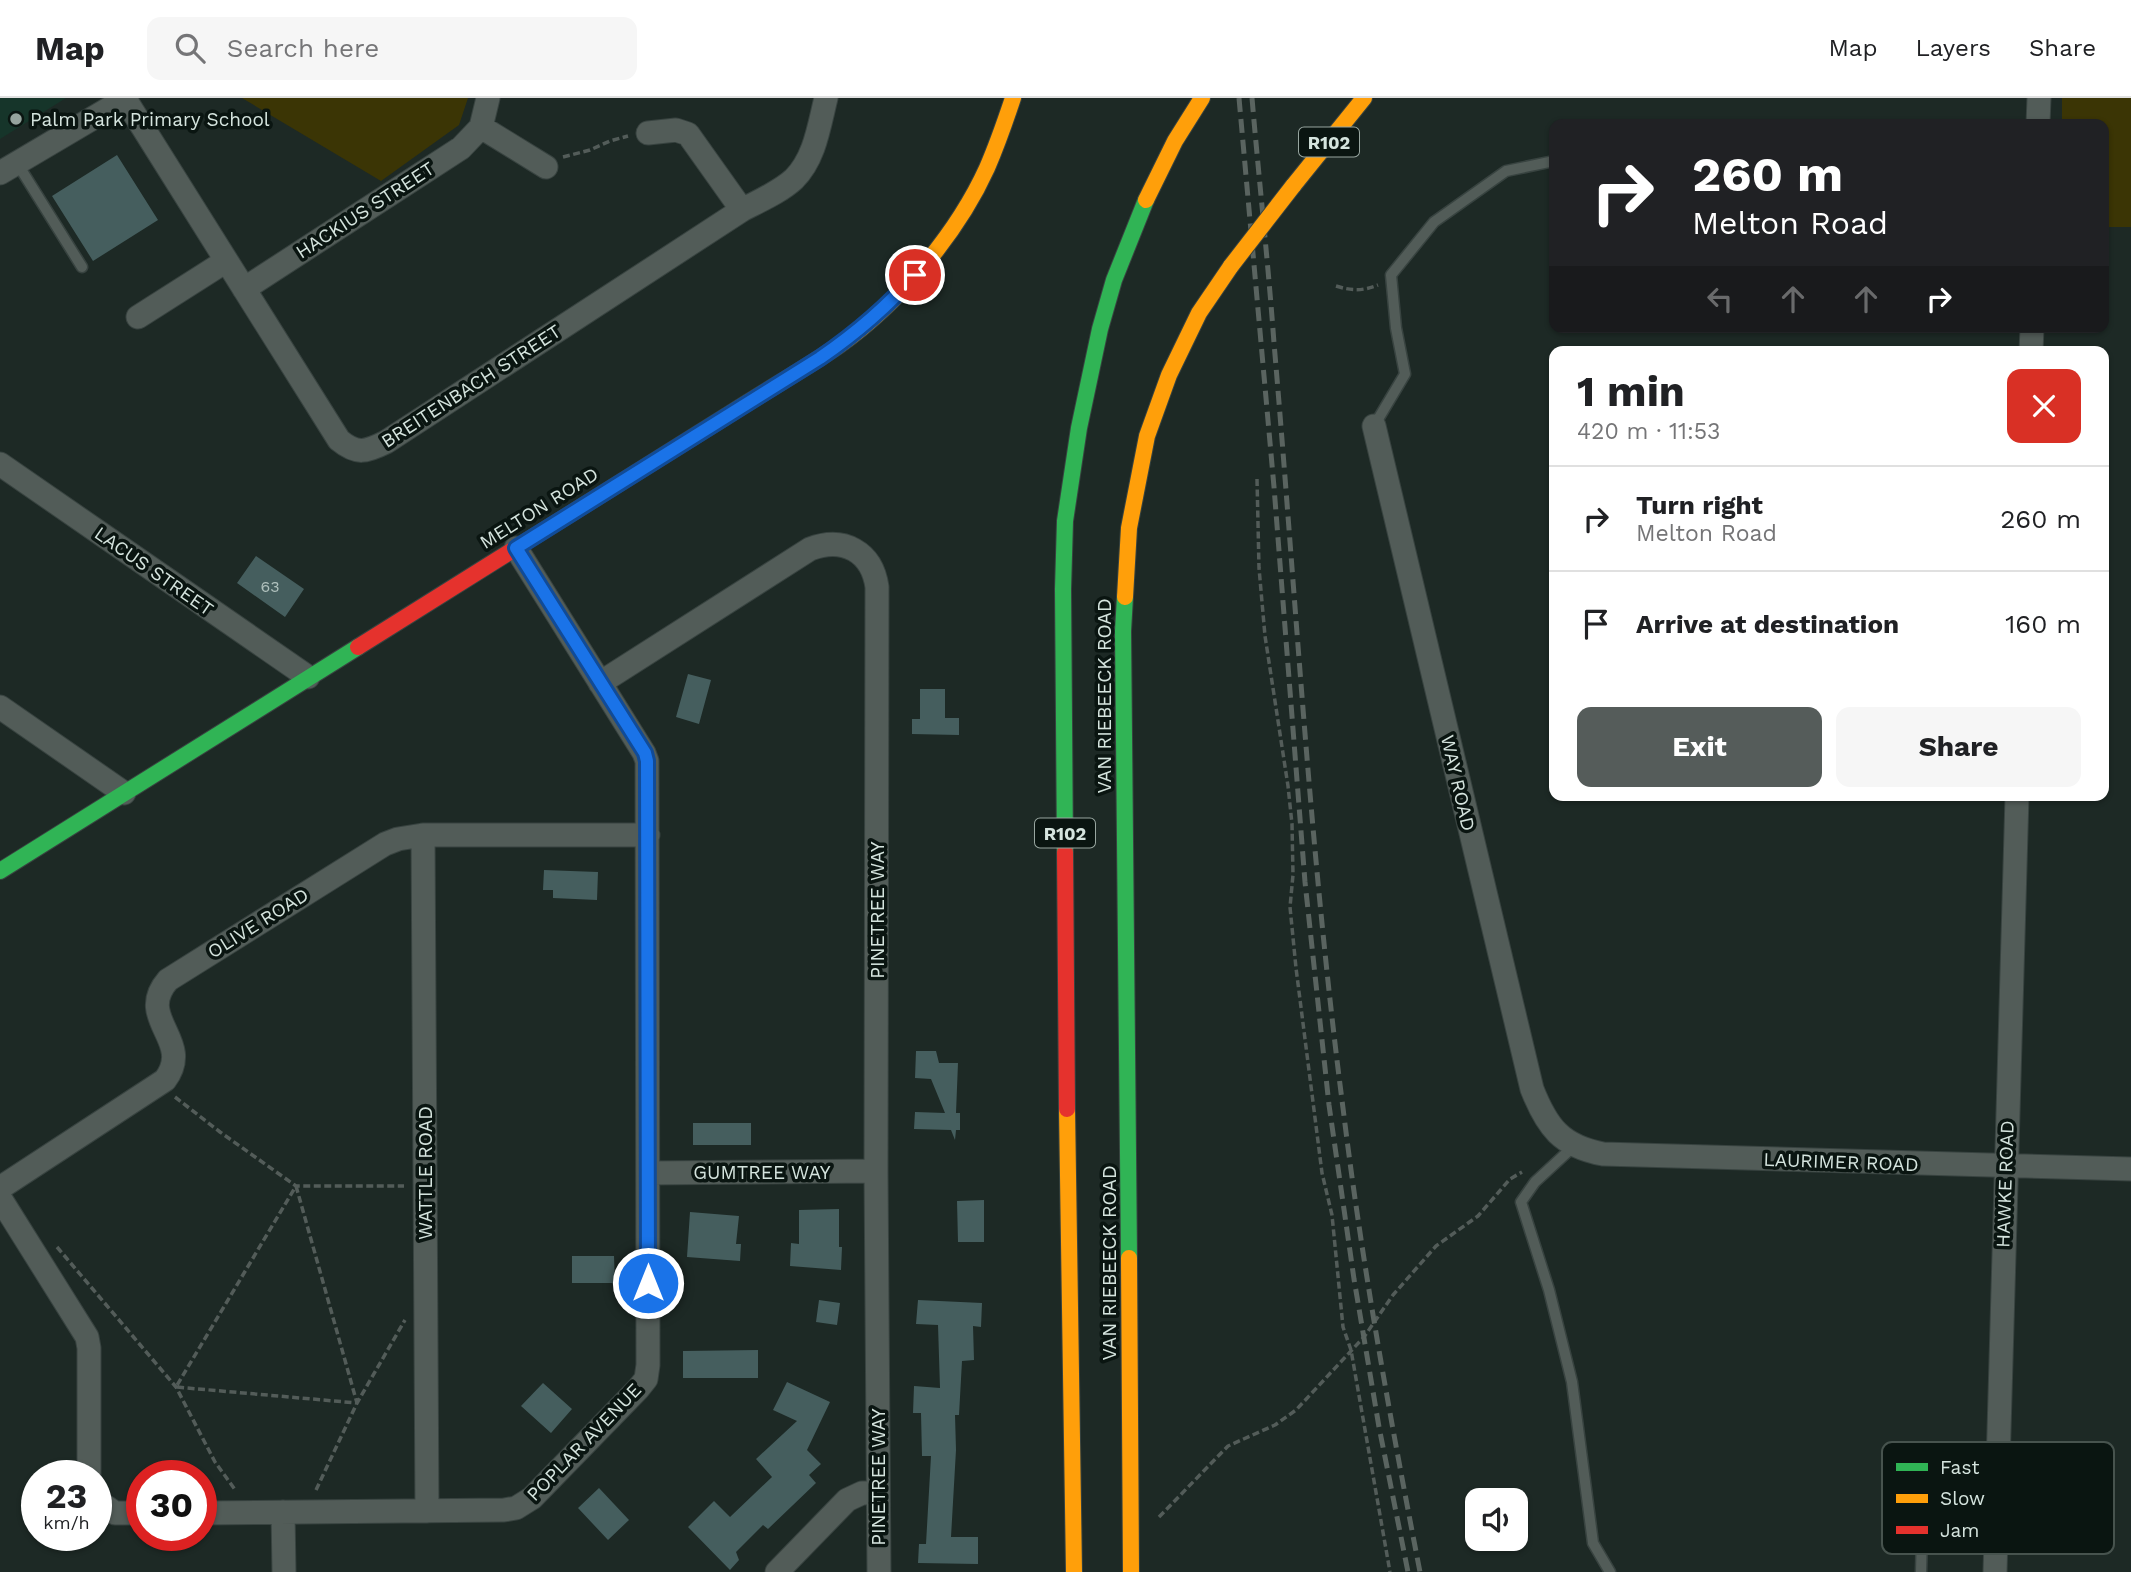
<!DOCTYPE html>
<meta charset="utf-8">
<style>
:root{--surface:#fff;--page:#f6f6f6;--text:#202124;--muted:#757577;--line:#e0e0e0;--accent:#555c5a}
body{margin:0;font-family:"Work Sans",sans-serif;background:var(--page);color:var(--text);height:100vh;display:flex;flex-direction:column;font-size:26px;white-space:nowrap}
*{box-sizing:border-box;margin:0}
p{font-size:23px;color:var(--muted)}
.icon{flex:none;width:38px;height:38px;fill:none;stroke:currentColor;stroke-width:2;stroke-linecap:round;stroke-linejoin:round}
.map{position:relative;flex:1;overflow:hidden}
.panel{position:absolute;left:1549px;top:248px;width:560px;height:455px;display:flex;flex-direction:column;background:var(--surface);border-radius:14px;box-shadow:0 2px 5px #0004}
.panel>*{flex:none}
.top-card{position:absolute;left:1549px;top:21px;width:560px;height:214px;border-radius:14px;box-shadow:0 2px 5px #0004;background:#202124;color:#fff;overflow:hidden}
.tools{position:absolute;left:1465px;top:1390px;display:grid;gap:14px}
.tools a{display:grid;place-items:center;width:63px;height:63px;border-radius:14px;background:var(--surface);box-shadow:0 2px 5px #0004;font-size:35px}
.speed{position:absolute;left:21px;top:1362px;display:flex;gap:14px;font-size:35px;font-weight:700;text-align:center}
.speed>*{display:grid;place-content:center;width:91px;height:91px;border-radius:50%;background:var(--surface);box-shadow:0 2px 5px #0004;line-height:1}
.speed small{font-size:18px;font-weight:400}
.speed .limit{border:10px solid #d22;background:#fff;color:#111}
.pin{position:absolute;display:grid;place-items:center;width:60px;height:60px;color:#fff;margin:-30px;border:4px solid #fff;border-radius:50%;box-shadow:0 2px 7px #0007}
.me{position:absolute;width:77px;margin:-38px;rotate:0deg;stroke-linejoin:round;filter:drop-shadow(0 0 5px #0008)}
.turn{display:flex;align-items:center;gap:24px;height:147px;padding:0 28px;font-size:32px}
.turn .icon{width:91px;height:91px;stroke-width:2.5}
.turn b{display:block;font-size:49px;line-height:60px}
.lanes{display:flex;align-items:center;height:66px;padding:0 28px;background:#0003;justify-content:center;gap:35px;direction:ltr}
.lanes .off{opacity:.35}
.round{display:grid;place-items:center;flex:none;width:74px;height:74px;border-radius:14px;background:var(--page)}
.overview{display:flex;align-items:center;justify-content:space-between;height:119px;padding:0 28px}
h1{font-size:42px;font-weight:700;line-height:52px}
.action{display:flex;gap:14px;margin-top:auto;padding:14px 28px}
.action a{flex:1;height:80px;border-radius:14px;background:var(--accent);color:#fff;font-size:28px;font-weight:700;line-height:80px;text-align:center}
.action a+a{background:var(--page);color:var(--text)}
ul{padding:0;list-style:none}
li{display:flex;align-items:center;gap:21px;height:105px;padding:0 28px;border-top:2px solid var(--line)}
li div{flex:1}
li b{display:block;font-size:26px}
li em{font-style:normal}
header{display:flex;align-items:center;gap:42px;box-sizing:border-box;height:98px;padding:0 35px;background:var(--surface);border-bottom:2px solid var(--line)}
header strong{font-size:33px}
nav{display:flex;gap:38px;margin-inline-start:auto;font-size:24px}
.search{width:490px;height:63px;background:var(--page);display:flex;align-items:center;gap:18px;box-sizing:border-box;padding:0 24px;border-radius:14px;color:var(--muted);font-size:26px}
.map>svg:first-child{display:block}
</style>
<header>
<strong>Map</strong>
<div class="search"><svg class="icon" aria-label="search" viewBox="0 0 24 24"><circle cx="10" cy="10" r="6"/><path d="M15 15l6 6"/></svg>Search here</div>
<nav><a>Map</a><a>Layers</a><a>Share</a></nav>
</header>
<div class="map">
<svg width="2131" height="1474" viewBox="0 0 2131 1474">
<rect width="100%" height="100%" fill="#1d2925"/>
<!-- built -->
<path fill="#16352a" d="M0 0H66L0 41Z"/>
<!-- green -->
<path fill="#3b3505" d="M242 0H468L459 27 381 83Z
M2062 0H2131V129H2104V26H2062Z"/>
<!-- building -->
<path fill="#455e5e" d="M117 57 158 122 93 163 52 98Z
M256 458 304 491 285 519 237 485Z
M688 576 711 582 699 626 676 619Z
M920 591H945V620H959V637L912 636V621H920Z
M544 772 598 774 597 802 553 800V792H543Z
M916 953H936L939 965H958L956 1015H960V1032H956L955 1042 951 1032 914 1031 915 1014 945 1015 931 981 915 980Z
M693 1025H751V1047H693Z
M984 1102V1144H958L957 1103Z
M839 1111V1149H842L841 1172 790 1168 791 1145 799 1146V1112Z
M690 1114 739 1118 736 1146H741L740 1163 687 1159Z
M572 1158H614L615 1185H572Z
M819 1202 840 1205 837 1227 816 1224Z
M918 1202 982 1205 981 1229 973 1228 974 1262 962 1263 959 1317H955L956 1352 951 1439H978V1466L918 1465 919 1446H926L931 1358H922L921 1315H913L914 1288 940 1290 938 1227 916 1226Z
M758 1252V1280H683V1253Z
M787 1284 830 1304 807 1352 821 1366 809 1377 816 1385 768 1431 763 1427 736 1454 739 1462 730 1472 688 1429 714 1403 730 1419 772 1379 756 1361 797 1323 773 1312Z
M543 1285 572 1311 551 1335 521 1308Z
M599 1390 629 1422 608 1442 578 1410Z"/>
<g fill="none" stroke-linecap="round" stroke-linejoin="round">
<!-- lane casing -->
<g stroke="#384340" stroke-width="13">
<path id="lane" d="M17 65 82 169
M1374 328 1405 276 1396 230 1391 177 1434 124 1506 73 1554 63
M1574 1048 1535 1084 1521 1104 1549 1192 1572 1284 1593 1445 1610 1474
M1921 1474 1923 1399"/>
</g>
<!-- street casing -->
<g stroke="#384340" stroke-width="25">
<path id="street" d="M125 1 339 342C357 357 366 354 386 344L742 112C759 103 780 94 794 81 815 60 819 28 826 0
M2038 26 2039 0
M481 29 546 69
M648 35 676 32 688 36 742 112
M0 75 127 0
M244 191 461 50 481 29 488 0
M138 219 226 163
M2031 254 2032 229
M1374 328 1532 991C1547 1029 1561 1048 1603 1056L2131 1071
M0 366 308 579
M600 585 810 451C844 438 872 454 877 489L876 1073 879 1474
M0 609 124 695
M423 737 427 1413
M648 1075 876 1073
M0 1090 165 982C195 942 134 921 168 882L385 746 398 741 423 737H648
M0 1100 87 1239 89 1250V1377
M96 1402 115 1415H142
M283 1414 284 1474
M201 1415 504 1412 516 1410 532 1400 638 1291 646 1281 648 1267 647 663 644 655 516 450
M777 1474 847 1402 862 1395H878
M1995 1474 2017 698"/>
</g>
<!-- fast casing -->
<g stroke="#384340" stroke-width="18">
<path id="fast" d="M1125 499 1123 533 1129 1160
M1065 754 1063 491 1065 423 1079 330 1100 231 1114 182 1146 102
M0 773 358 549"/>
</g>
<!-- slow casing -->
<g stroke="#384340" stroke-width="18">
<path id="slow" d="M1293 88 1364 0
M1146 102 1175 43 1202 0
M725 319C762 295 801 273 838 248 898 206 957 136 987 70 997 47 1005 24 1013 0
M1125 499 1129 430 1147 338 1169 277 1199 215 1231 168
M1067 1011 1074 1474
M1129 1160 1131 1474"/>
</g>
<!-- jam casing -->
<g stroke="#384340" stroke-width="18">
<path id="jam" d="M358 549 725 319
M1065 754 1067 1011"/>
</g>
<!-- path -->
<path stroke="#535c59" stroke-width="3.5" stroke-dasharray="7 3.5" stroke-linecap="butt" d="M563 59 590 52 610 43 628 38
M1336 188C1352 193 1363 193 1378 187
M1257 381 1259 470 1265 538 1288 688 1292 726 1293 777 1290 809 1296 870 1322 1075 1332 1117 1343 1229 1351 1252 1390 1474
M175 999 220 1034 296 1088H404
M296 1088 357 1305 176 1289Z
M57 1149 176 1289 215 1364 236 1393
M316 1392 357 1305 405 1222
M1159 1419 1228 1348 1275 1327 1296 1312 1364 1239 1393 1197 1436 1148 1478 1118 1510 1081 1522 1074"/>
<!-- lane -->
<use href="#lane" stroke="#525c58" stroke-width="10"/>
<!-- street -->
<use href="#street" stroke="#525c58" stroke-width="23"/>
<!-- fast -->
<use href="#fast" stroke="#30b455" stroke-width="16"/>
<!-- slow -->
<use href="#slow" stroke="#ff9f0a" stroke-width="16"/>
<!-- jam -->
<use href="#jam" stroke="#e5322d" stroke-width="16"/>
<!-- rail -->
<path stroke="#5a6460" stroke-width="5" stroke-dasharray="14 7" stroke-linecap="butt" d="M1239 0 1274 389 1305 784 1329 1007 1354 1181 1379 1329 1408 1474
M1252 0C1259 82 1268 163 1274 245 1296 500 1310 756 1343 1010 1362 1166 1390 1320 1420 1474"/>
<!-- slow-bridge casing -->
<g stroke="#384340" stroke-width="18" stroke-linecap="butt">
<path id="slow-bridge" d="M1231 168 1293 88"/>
</g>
<!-- slow-bridge -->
<use href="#slow-bridge" stroke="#ff9f0a" stroke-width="16"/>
</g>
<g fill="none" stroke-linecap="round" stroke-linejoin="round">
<!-- route casing -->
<g stroke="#114b97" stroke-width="18">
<path id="route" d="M648 1185 647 663 645 655 516 450 820 260C855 236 887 209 915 177"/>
</g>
<!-- route -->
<use href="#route" stroke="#1a73e8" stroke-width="12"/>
</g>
<!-- markers -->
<circle fill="#95a39d" stroke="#0a1511" stroke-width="2.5" cx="16" cy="21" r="7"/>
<g text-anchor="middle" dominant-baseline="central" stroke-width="7" stroke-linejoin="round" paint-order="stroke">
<!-- number labels -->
<g font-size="16" fill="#b1c2be">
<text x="270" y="488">63</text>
</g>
<!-- shield labels -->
<g fill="#0a1511" stroke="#98a6a0" stroke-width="2">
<rect x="1299" y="29.5" width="60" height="29" rx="5"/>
<rect x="1035" y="720.5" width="60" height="29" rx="5"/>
</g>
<g font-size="18" font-weight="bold" fill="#d5e4de">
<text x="1329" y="44">R102</text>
<text x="1065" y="735">R102</text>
</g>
<!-- poi labels -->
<g font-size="19" fill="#d5e4de" stroke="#0a1511" text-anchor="start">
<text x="30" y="21">Palm Park Primary School</text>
</g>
<!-- street labels -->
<g font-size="19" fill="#d5e4de" stroke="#0a1511">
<text transform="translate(365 112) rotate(-33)">HACKIUS STREET</text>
<text transform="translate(471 288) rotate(-33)">BREITENBACH STREET</text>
<text transform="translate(539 410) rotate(-32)">MELTON ROAD</text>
<text transform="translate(154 473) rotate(35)">LACUS STREET</text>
<text transform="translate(1104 598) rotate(-90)">VAN RIEBEECK ROAD</text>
<text transform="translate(1458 685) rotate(77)">WAY ROAD</text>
<text transform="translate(877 812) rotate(-90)">PINETREE WAY</text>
<text transform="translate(258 825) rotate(-32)">OLIVE ROAD</text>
<text transform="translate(1841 1064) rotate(2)">LAURIMER ROAD</text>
<text x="762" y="1074">GUMTREE WAY</text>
<text transform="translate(425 1075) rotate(-90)">WATTLE ROAD</text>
<text transform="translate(2005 1086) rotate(-88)">HAWKE ROAD</text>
<text transform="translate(1109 1165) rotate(-90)">VAN RIEBEECK ROAD</text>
<text transform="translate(584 1344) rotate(-46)">POPLAR AVENUE</text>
<text transform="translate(878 1379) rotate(-90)">PINETREE WAY</text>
</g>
</g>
<!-- legend -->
<rect x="1882" y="1344" width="232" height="112" rx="10" fill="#0a1511" stroke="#47534e" stroke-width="2"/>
<rect x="1896" y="1365" width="32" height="8" fill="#30b455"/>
<rect x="1896" y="1396" width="32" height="9" fill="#ff9f0a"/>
<rect x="1896" y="1428" width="32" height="8" fill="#e5322d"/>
<g font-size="19" fill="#d5e4de">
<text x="1940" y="1376">Fast</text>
<text x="1940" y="1407">Slow</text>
<text x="1940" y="1439">Jam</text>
</g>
</svg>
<div class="tools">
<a><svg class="icon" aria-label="sound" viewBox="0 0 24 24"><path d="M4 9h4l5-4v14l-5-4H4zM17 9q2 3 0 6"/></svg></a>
</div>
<div class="speed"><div>23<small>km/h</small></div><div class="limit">30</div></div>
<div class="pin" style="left:915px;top:177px;background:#d93025"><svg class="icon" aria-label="arrive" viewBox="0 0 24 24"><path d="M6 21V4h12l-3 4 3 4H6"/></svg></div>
<svg class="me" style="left:648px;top:1185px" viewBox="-20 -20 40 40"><circle r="17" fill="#1a73e8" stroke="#fff" stroke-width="3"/><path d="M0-11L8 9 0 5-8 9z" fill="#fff"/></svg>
<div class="top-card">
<div class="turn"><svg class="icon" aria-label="right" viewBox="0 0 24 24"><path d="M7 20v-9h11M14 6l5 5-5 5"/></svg><div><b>260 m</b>Melton Road</div></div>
<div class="lanes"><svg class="icon off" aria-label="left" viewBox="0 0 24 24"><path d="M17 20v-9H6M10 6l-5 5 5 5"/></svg><svg class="icon off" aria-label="ahead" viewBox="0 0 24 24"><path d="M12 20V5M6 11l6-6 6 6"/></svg><svg class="icon off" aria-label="ahead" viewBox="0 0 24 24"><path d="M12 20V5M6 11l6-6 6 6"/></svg><svg class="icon" aria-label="right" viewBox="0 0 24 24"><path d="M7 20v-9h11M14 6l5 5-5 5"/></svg></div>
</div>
<section class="panel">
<div class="overview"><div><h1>1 min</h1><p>420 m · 11:53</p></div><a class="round" style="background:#d93025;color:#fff"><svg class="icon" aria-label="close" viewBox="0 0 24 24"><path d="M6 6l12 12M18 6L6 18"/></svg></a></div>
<ul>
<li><svg class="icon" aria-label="right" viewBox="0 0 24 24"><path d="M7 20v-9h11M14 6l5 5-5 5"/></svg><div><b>Turn right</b><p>Melton Road</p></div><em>260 m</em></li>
<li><svg class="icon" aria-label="arrive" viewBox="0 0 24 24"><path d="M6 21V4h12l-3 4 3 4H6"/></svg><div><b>Arrive at destination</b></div><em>160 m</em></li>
</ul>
<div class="action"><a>Exit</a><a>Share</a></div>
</section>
</div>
